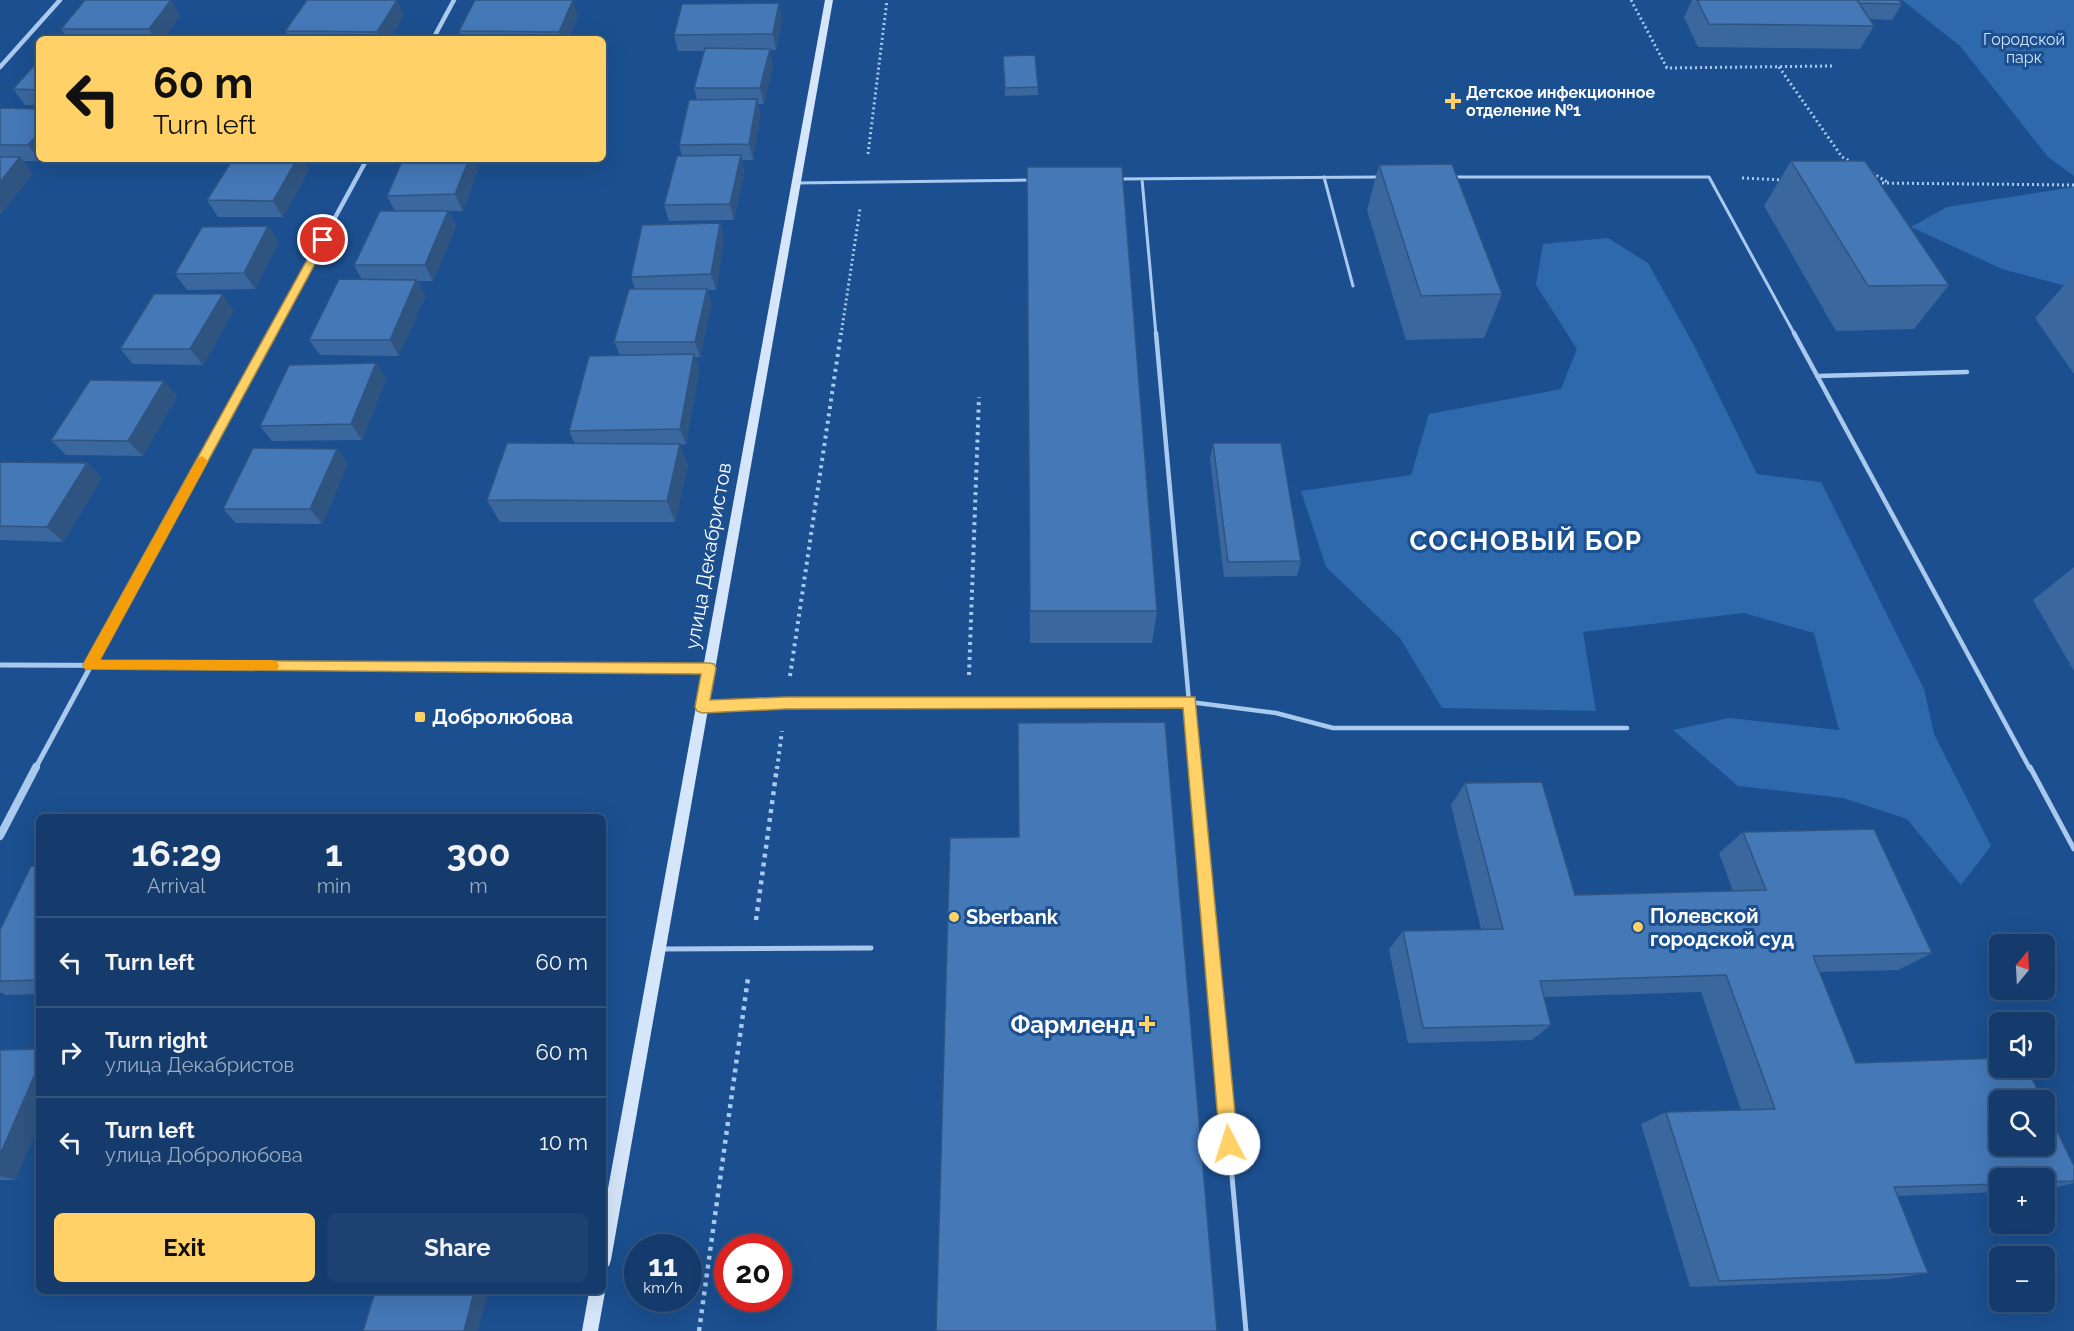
<!DOCTYPE html>
<meta charset="utf-8">
<style>
:root{--surface:#143b6b;--page:#1d4271;--text:#f1f3f6;--muted:#9dadc1;--line:#33557e;--accent:#ffd166}
body{margin:0;font-family:Raleway,sans-serif;background:var(--page);color:var(--text);height:100vh;display:flex;flex-direction:column;font-size:22px;white-space:nowrap}
*{box-sizing:border-box;margin:0}
p{font-size:20px;color:var(--muted)}
.icon{flex:none;width:33px;height:33px;fill:none;stroke:currentColor;stroke-width:2;stroke-linecap:round;stroke-linejoin:round}
.map{position:relative;flex:1;overflow:hidden}
.drawer{position:absolute;left:36px;top:814px;width:570px;height:480px;display:flex;flex-direction:column;background:var(--surface);border-radius:9px;box-shadow:0 6px 24px #0002,0 0 0 2px var(--line)}
.drawer>*{flex:none}
.top-card{position:absolute;left:36px;top:36px;width:570px;height:126px;border-radius:9px;box-shadow:0 6px 24px #0002,0 0 0 2px var(--line);background:#ffd166;color:#111;overflow:hidden}
.needle{width:39px;rotate:18deg}
.controls{position:absolute;left:1989px;top:934px;display:grid;gap:12px}
.controls a{display:grid;place-items:center;width:66px;height:66px;border-radius:9px;background:var(--surface);box-shadow:0 6px 24px #0002,0 0 0 2px var(--line);font-size:30px}
.speed{position:absolute;left:624px;top:1234px;display:flex;gap:12px;font-size:30px;font-weight:700;text-align:center}
.speed>*{display:grid;place-content:center;width:78px;height:78px;border-radius:50%;background:var(--surface);box-shadow:0 6px 24px #0002,0 0 0 2px var(--line);line-height:1}
.speed small{font-size:15px;font-weight:400}
.speed .limit{border:9px solid #d22;background:#fff;color:#111}
.pin{position:absolute;display:grid;place-items:center;width:51px;height:51px;color:#fff;margin:-26px;border:3px solid #fff;border-radius:50%;box-shadow:0 2px 6px #0007}
.me{position:absolute;width:66px;margin:-33px;rotate:355deg;stroke-linejoin:round;filter:drop-shadow(0 0 4px #0008)}
.turn{display:flex;align-items:center;gap:21px;height:126px;padding:0 18px;font-size:27px}
.turn .icon{width:78px;height:78px;stroke-width:2.5}
.turn b{display:block;font-size:42px;line-height:51px}
.eta{display:flex;justify-content:space-evenly;align-items:center;height:102px;text-align:center}
.eta b{font-size:36px;font-weight:700;line-height:42px}
.cta{display:flex;gap:12px;margin-top:auto;padding:12px 18px}
.cta a{flex:1;height:69px;border-radius:9px;background:var(--accent);color:#111;font-size:24px;font-weight:700;line-height:69px;text-align:center}
.cta a+a{background:var(--page);color:var(--text)}
ul{padding:0;list-style:none}
li{display:flex;align-items:center;gap:18px;height:90px;padding:0 18px;border-top:2px solid var(--line)}
li div{flex:1}
li b{display:block;font-size:22px}
li em{font-style:normal}
.map>svg:first-child{display:block}
</style>
<div class="map">
<svg width="2074" height="1331" viewBox="0 0 2074 1331">
<rect width="100%" height="100%" fill="#1b4f8f"/>
<!-- green -->
<path fill="#2e69ad" d="M1902 0H2074V176L2048 157 1960 46Z
M2074 187V288L2002 269 1911 227 1947 207Z
M1608 238 1648 263 1695 347 1757 474 1821 482 1924 689 1934 734 1991 846 1961 885 1907 819 1843 798 1738 786 1673 730 1729 718 1839 730 1814 633 1744 613 1583 632 1596 711 1442 708 1400 638 1326 567 1301 491 1411 475 1429 414 1561 389 1577 349 1536 285 1543 244Z"/>
<g fill="none" stroke-linecap="round" stroke-linejoin="round">
<!-- path-far2 -->
<path stroke="#a9c9ee" stroke-width="3" stroke-dasharray="2 3" stroke-linecap="butt" d="M1631 0 1667 68 1832 66
M1779 67 1842 157 1852 162
M868 154 887 0
M1872 173 1889 183
M1742 178 1782 180
M1877 183 2074 185
M841 335 860 209"/>
<!-- path-far1 -->
<path stroke="#a9c9ee" stroke-width="4" stroke-dasharray="3 4.5" stroke-linecap="butt" d="M969 675 979 397
M790 676 841 333
M777 769 782 731"/>
<!-- path -->
<path stroke="#a9c9ee" stroke-width="4.5" stroke-dasharray="4 5" stroke-linecap="butt" d="M756 920 777 767
M699 1331 748 978"/>
<!-- lane-far2 -->
<path stroke="#a9c9ee" stroke-width="3" d="M1324 177 1353 286
M1453 177H1709L1795 335
M1117 179 1382 177
M1142 179 1156 335
M796 183 1031 180"/>
<!-- lane-far1 -->
<path stroke="#a9c9ee" stroke-width="4.5" d="M1156 333 1195 769
M1794 333 2030 769
M1817 376 1967 372
M705 707 786 703 1190 702 1276 713 1333 728H1627"/>
<!-- lane -->
<path stroke="#a9c9ee" stroke-width="5" d="M1195 767 1246 1331
M2030 767 2074 849
M662 949 871 948"/>
<!-- street-far2 -->
<path stroke="#a9c9ee" stroke-width="4.5" d="M433 39 454 0
M0 67 60 0
M271 335 367 159"/>
<!-- street-far1 -->
<path stroke="#a9c9ee" stroke-width="5" d="M0 665 709 668
M35 769 271 333"/>
<!-- street -->
<path stroke="#a9c9ee" stroke-width="8" d="M0 836 36 767"/>
<!-- secondary -->
<path fill="#d6e6fa" fill-rule="evenodd" d="M825 0H833L611 1260 609 1266 603 1268V1216Z
M603 1287 605 1292 598 1331H582L589 1292H603Z"/>
</g>
<!-- wall -->
<path fill="#3a679d" d="M171 0 180 16 164 39H68L61 29Z
M307 0H397L404 15 390 39H290L285 31Z
M1692 0H1899L1902 4 1892 20 1870 19 1874 26 1860 49 1698 47 1684 17Z
M578 16 568 39H462L459 31Z
M782 19 776 50H770L773 65 764 104H758L760 115 753 160H742L744 171 734 220 669 221 664 205 682 156 679 145 697 100 694 88 704 51H678L674 35Z
M1003 56 1038 87V95L1005 96Z
M39 60V105H25L13 89Z
M0 109 41 161H23L33 173 2 213H0Z
M233 159H303L309 170 283 217H218L207 200Z
M1791 161 1949 285 1914 329 1836 331 1764 206Z
M1379 165 1502 294 1484 338 1406 340 1367 210Z
M479 167 463 211H448L456 227 433 281H417L425 296 399 356 320 355 309 340 362 280 354 265 395 211 387 196Z
M1027 167 1157 611 1152 643H1030Z
M720 223 724 239 716 290H707L711 304 700 357H695L699 370 686 444 680 445 688 466 675 522H500L487 500 575 444 569 431 620 355 614 342 635 289 631 277Z
M268 226 279 242 255 289 187 290 175 274Z
M2074 274V374L2035 318Z
M234 310 203 365 133 364 120 349Z
M376 363 386 379 362 440 272 441 260 426Z
M164 381 177 396 143 456 66 455 51 440Z
M1213 443 1301 561 1297 576 1224 577 1210 459Z
M337 449 348 464 322 524 236 523 223 509Z
M0 462 87 463 102 478 63 542 0 540Z
M2074 567V671L2033 600Z
M1465 783 1575 895 1733 891 1719 853 1743 832 1932 953 1898 970 1819 972 1856 1063 2074 1166V1183L2044 1190V1179H2000V1192L1897 1196 1928 1273 1890 1279 1690 1287 1641 1124 1666 1112 1741 1110 1701 992 1544 997 1551 1025 1532 1040 1408 1043 1389 949 1403 931 1481 929 1451 805Z
M39 866V994L6 995 0 992V930Z
M0 1050 16 1180H0Z"/>
<!-- shaded-wall -->
<path fill="#305480" d="M171 0 180 16 164 39H155L149 29Z
M397 0 404 15 390 39H380L377 32Z
M573 0 578 16 568 39H561L559 32Z
M779 3 782 19 776 50 773 34Z
M770 49 773 65 764 104 760 88Z
M757 99 760 115 753 160 749 144Z
M39 132V159H43L41 161 28 145Z
M741 155 744 171 734 220 730 204Z
M20 157 33 173 2 213 0 211V182Z
M297 159H303L309 170 283 217 273 201Z
M469 159H476L479 167 463 211 455 194Z
M448 211 456 227 433 281 425 265Z
M720 223 724 239 716 290 711 274Z
M268 226 279 242 255 289 244 273Z
M416 280 425 296 399 356 390 340Z
M707 289 711 304 700 357 695 342Z
M223 294 234 310 203 365 190 349Z
M694 354 699 370 686 444 680 429Z
M376 363 386 379 362 440 351 424Z
M164 381 177 396 143 456 128 441Z
M680 444 688 466 675 522 667 501Z
M337 449 348 464 322 524 310 509Z
M87 463 102 478 63 542 47 527Z
M39 1065V1124L16 1180 0 1176V1155Z
M474 1292H488L478 1331H464Z"/>
<!-- building -->
<path fill="#4478b7" stroke="#305480" stroke-width="1.5" d="M85 0H171L149 29H61Z
M307 0H397L377 32 285 31Z
M475 0H573L559 32 459 31Z
M1697 0H1857L1874 26 1709 24Z
M1857 0H1899L1902 4 1859 3Z
M779 3 773 34 674 35 682 4Z
M705 48 770 49 760 88H694Z
M1035 55 1038 87 1005 88 1003 56Z
M39 60V90L13 89Z
M757 99 749 144 679 145 689 100Z
M0 108 39 109V132L28 145H0Z
M741 155 730 204 664 205 677 156Z
M0 157H20L0 182Z
M233 159H297L273 201 207 200Z
M403 159H469L455 194 387 196Z
M1791 161H1865L1949 285 1868 286Z
M1452 164 1502 294 1421 296 1379 165Z
M1027 167H1122L1157 611H1030Z
M380 211H448L425 265H354Z
M720 223 711 274 631 277 642 225Z
M268 226 244 273 175 274 202 227Z
M339 279 416 280 390 340H309Z
M629 289H707L695 342H614Z
M154 294H223L190 349H120Z
M694 354 680 429 569 431 589 356Z
M376 363 351 424 260 426 289 365Z
M90 380 164 381 128 441 51 440Z
M507 443 680 444 667 501 487 500Z
M1213 443H1281L1301 561 1228 562Z
M253 448 337 449 310 509H223Z
M0 462 87 463 47 527 0 526Z
M1165 722 1217 1331H936L950 838 1019 837 1018 723Z
M1542 782 1575 895 1766 890 1743 832 1874 829 1932 953 1813 956 1856 1063 2000 1058V1068H2027L2043 1101H2000V1146H2044V1104L2074 1166V1181L2044 1182V1179H2000V1184L1894 1187 1928 1273 1719 1281 1666 1112 1775 1109 1726 975 1540 981 1551 1025 1423 1028 1403 931 1503 929 1465 783Z
M31 866H39V980L0 981V930Z
M39 1049V1065L0 1155V1050Z
M375 1292H474L464 1331H363Z"/>
<!-- route -->
<path fill="#ffd166" stroke="#a68842" stroke-width="1.5" d="M323 237 328 240 100 660 709 663 714 664 716 668 710 700 786 697H1195L1238 1144 1235 1151 1229 1153 1223 1151 1220 1144 1183 708 786 709 702 713 697 711 695 707 701 674 85 669 83 665 85 661 318 240Z"/>
<!-- slow -->
<path fill="#f59e0b" d="M202 456 208 461 100 660H272L277 662 279 666 277 670 85 669 83 665 85 661 198 458Z"/>
<!-- markers -->
<g fill="#ffd166" stroke="#1b4f8f" stroke-width="2">
<path d="M1450 92h6v6h6v6h-6v6h-6v-6h-6v-6h6z"/>
<rect x="414" y="711" width="12" height="12" rx="3"/>
<circle cx="954" cy="917" r="6"/>
<circle cx="1638" cy="927" r="6"/>
<path d="M1144 1015h6v6h6v6h-6v6h-6v-6h-6v-6h6z"/>
</g>
<g text-anchor="middle" dominant-baseline="central" stroke-width="6" stroke-linejoin="round" paint-order="stroke">
<!-- far-park labels -->
<g font-size="16" fill="#cfe3fa" stroke="#1b4f8f">
<text x="2024" y="39">Городской<tspan x="2024" dy="18">парк</tspan></text>
</g>
<!-- far-poi labels -->
<g font-size="16" font-weight="bold" fill="#fff" stroke="#1b4f8f" text-anchor="start">
<text x="1466" y="92">Детское инфекционное<tspan x="1466" dy="18">отделение №1</tspan></text>
</g>
<!-- street labels -->
<g font-size="20" fill="#fff" stroke="#1b4f8f">
<text transform="translate(708 556) rotate(-80)">улица Декабристов</text>
</g>
<!-- poi labels -->
<g font-size="20" font-weight="bold" fill="#fff" stroke="#1b4f8f" text-anchor="start">
<text x="432" y="717">Добролюбова</text>
<text x="1650" y="916">Полевской<tspan x="1650" dy="23">городской суд</tspan></text>
<text x="966" y="917">Sberbank</text>
</g>
<!-- near-poi labels -->
<g font-size="24" font-weight="bold" fill="#fff" stroke="#1b4f8f" text-anchor="end">
<text x="1135" y="1024">Фармленд</text>
</g>
<!-- district labels -->
<g font-size="26" font-weight="bold" letter-spacing="1.5" fill="#fff" stroke="#1b4f8f">
<text x="1526" y="541">СОСНОВЫЙ БОР</text>
</g>
</g>
</svg>
<div class="controls">
<a><svg class="needle" viewBox="-14 -14 28 28"><path d="M0-13l5 13h-10z" fill="#e53935"/><path d="M0 13l5-13h-10z" fill="#9dadc1"/></svg></a>
<a><svg class="icon" aria-label="sound" viewBox="0 0 24 24"><path d="M4 9h4l5-4v14l-5-4H4zM17 9q2 3 0 6"/></svg></a>
<a><svg class="icon" aria-label="search" viewBox="0 0 24 24"><circle cx="10" cy="10" r="6"/><path d="M15 15l6 6"/></svg></a>
<a>+</a>
<a>−</a>
</div>
<div class="speed"><div>11<small>km/h</small></div><div class="limit">20</div></div>
<div class="pin" style="left:323px;top:240px;background:#d93025"><svg class="icon" aria-label="arrive" viewBox="0 0 24 24"><path d="M6 21V4h12l-3 4 3 4H6"/></svg></div>
<svg class="me" style="left:1229px;top:1144px" viewBox="-20 -20 40 40"><circle r="19" fill="#fff"/><path d="M0-13L10 11 0 6-10 11z" fill="#ffd166"/></svg>
<div class="top-card">
<div class="turn"><svg class="icon" aria-label="left" viewBox="0 0 24 24"><path d="M17 20v-9H6M10 6l-5 5 5 5"/></svg><div><b>60 m</b>Turn left</div></div>
</div>
<section class="drawer">
<div class="eta">
<div><b>16:29</b><p>Arrival</p></div>
<div><b>1</b><p>min</p></div>
<div><b>300</b><p>m</p></div>
</div>
<ul>
<li><svg class="icon" aria-label="left" viewBox="0 0 24 24"><path d="M17 20v-9H6M10 6l-5 5 5 5"/></svg><div><b>Turn left</b></div><em>60 m</em></li>
<li><svg class="icon" aria-label="right" viewBox="0 0 24 24"><path d="M7 20v-9h11M14 6l5 5-5 5"/></svg><div><b>Turn right</b><p>улица Декабристов</p></div><em>60 m</em></li>
<li><svg class="icon" aria-label="left" viewBox="0 0 24 24"><path d="M17 20v-9H6M10 6l-5 5 5 5"/></svg><div><b>Turn left</b><p>улица Добролюбова</p></div><em>10 m</em></li>
</ul>
<div class="cta"><a>Exit</a><a>Share</a></div>
</section>
</div>
